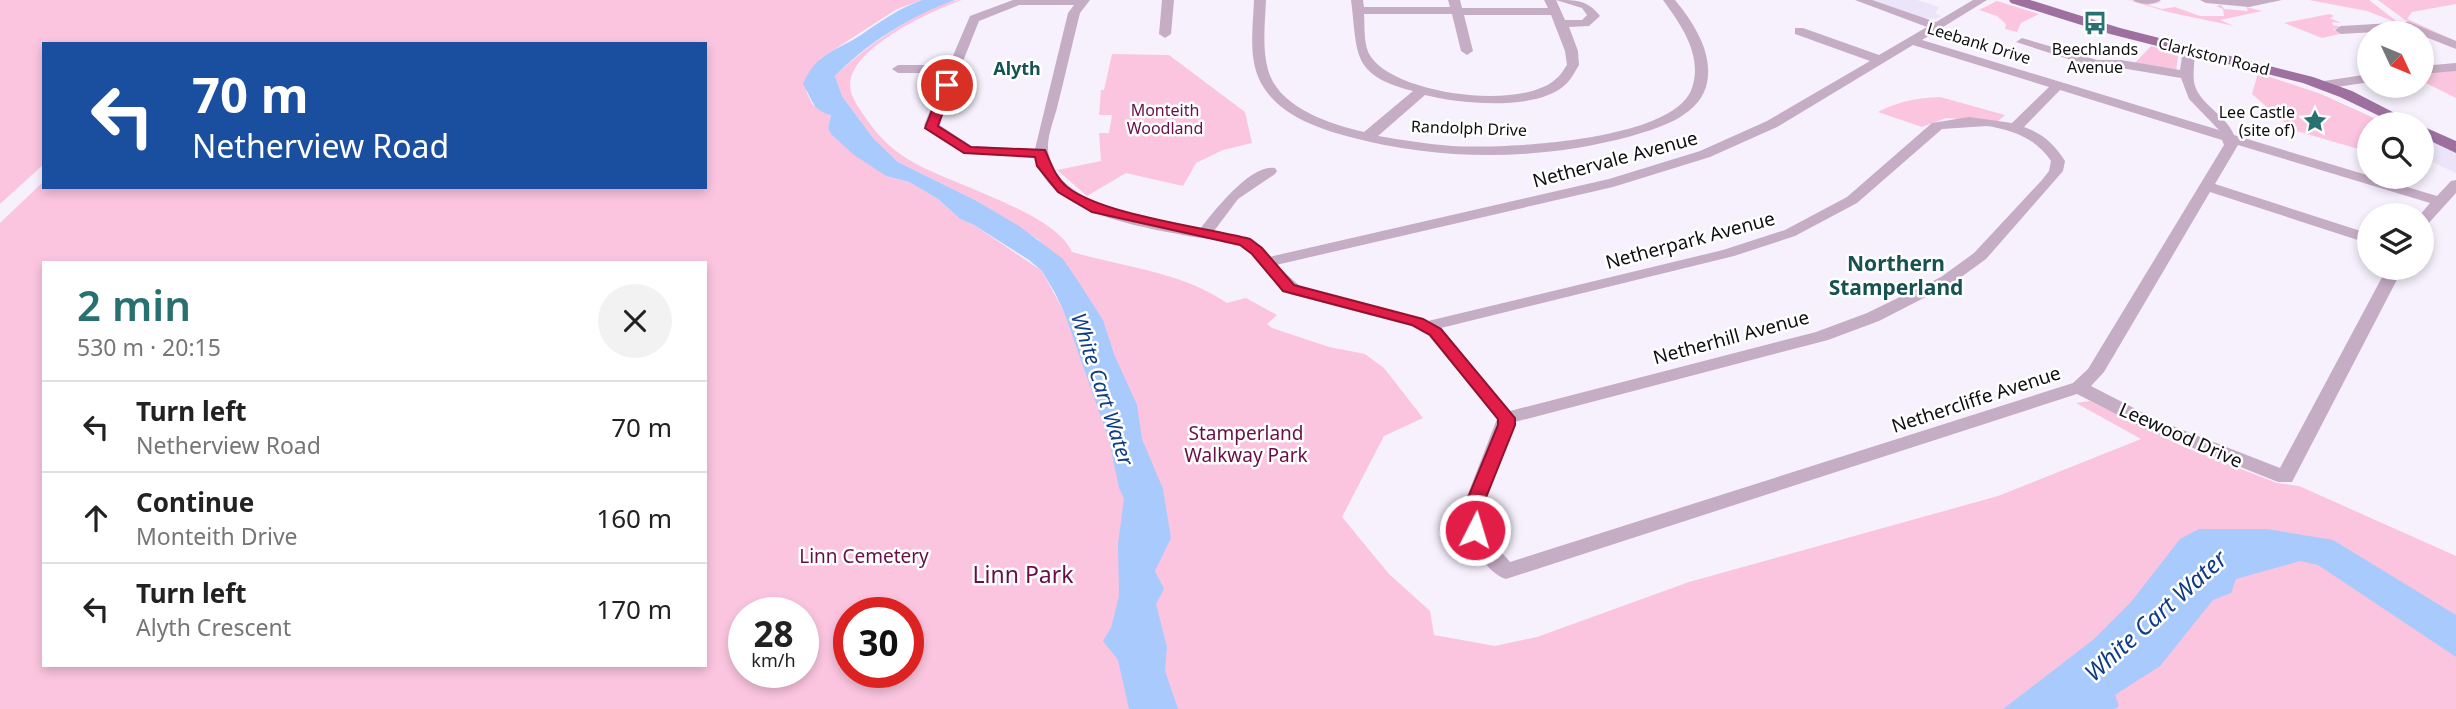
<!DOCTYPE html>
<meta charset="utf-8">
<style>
:root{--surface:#fff;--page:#f2f2f2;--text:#222;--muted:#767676;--line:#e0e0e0;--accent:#277271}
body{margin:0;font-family:"Noto Sans",sans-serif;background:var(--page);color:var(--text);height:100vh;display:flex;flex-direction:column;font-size:26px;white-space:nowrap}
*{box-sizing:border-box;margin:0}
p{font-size:23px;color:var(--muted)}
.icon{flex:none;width:38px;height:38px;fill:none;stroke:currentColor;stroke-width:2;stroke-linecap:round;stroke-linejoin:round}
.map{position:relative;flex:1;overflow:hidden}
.side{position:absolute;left:42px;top:261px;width:665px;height:406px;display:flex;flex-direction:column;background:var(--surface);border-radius:0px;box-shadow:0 4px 10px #0003}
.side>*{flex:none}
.top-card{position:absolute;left:42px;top:42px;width:665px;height:147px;border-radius:0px;box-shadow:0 4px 10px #0003;background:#1a4fa0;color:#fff;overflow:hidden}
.needle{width:46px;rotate:134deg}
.tools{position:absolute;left:2357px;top:21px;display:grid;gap:14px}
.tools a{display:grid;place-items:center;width:77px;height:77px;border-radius:50%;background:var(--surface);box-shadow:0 4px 10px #0003;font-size:35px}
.speed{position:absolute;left:728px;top:597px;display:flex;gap:14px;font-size:35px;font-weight:700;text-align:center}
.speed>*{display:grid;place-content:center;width:91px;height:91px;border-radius:50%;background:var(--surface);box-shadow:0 4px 10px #0003;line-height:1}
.speed small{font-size:18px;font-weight:400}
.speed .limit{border:10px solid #d22;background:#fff;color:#111}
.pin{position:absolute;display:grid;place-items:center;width:60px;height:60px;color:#fff;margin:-30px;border:4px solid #fff;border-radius:50%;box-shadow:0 2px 7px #0007}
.me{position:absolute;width:77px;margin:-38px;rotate:5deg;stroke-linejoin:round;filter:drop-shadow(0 0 5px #0008)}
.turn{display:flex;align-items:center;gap:24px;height:147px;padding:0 35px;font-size:32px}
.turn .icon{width:91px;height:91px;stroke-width:2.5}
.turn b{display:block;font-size:49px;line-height:60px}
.round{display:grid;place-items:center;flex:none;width:74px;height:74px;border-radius:37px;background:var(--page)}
.head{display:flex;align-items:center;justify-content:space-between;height:119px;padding:0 35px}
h1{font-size:42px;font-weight:600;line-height:52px;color:var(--accent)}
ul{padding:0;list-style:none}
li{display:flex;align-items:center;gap:21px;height:91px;padding:0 35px;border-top:2px solid var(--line)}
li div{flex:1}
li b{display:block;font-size:26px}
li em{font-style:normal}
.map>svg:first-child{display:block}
</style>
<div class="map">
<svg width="2456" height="709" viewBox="0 0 2456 709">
<rect width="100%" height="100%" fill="#f6f1fd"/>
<!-- built -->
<path fill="#ece4f8" d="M1870 0H1917L1939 7 1935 13 1942 16 1935 19 1925 18Z
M2422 131 2456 148V173L2422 157Z"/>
<!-- green -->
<path fill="#fbc5df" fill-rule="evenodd" d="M0 0H922L897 9 821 58 806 88 807 93 812 104 831 115 828 128 886 176 909 182 938 199 960 219 974 225 1042 271 1064 312 1104 425 1039 240 975 200 898 162 874 139 842 96 835 76C857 53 930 0 962 0 931 11 860 44 851 78 847 93 857 105 865 117 877 135 892 150 911 161 949 184 1055 212 1072 252 1124 267 1182 272 1227 303L1246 298 1277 315 1267 324 1272 328 1329 347 1365 354 1384 368 1423 418 1384 436 1342 517 1389 574 1430 611 1434 635 1495 646 1537 637 1689 582 1998 496 2141 439 2076 403 2090 401 2184 447 2277 483 2299 486 2456 556V709H0V223L44 181V187H705V44H44V164L0 204ZM44 262H705V665H44ZM744 612H803V672H744ZM849 612H908V672H849Z
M2128 0 2146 3 2163 2 2148 5 2162 9 2175 7 2200 16H2224L2223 9 2216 6 2221 5 2224 9 2248 11 2246 7 2262 11 2220 20 2234 26 2168 12Z
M2309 0H2369L2400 24 2367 11Z
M2378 0H2456V4L2412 12 2407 19 2456 41V44L2409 23Z
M1997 1 2039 14 2021 23 2017 32 2005 29 2006 24 1997 16 1979 10Z
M2330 14 2334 16 2330 18 2341 23 2332 22 2333 25 2342 27 2332 30 2348 32 2322 38 2284 23Z
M2151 46 2170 51 2178 56 2176 72 2133 65Z
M1112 54 1169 55 1245 112 1252 143 1223 150 1196 163 1183 186 1126 173 1087 196 1057 170 1101 161 1099 133H1109L1112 115H1099L1101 90H1104Z
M2456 69V98L2422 81V73Z
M2258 73 2321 94 2385 123 2366 127 2369 129V152L2293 130 2252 94Z
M1940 97 2005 115 1997 122 1946 118 1922 127 1878 112C1899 101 1917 98 1940 97Z"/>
<!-- water -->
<path fill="#a9cafd" d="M922 0H955C914 14 864 45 835 76L842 96 874 139 898 162 975 200 1019 226 1063 259 1076 278 1103 320 1114 354 1137 405 1142 439 1163 489 1171 538 1155 571 1164 589 1156 604 1167 647 1165 671 1178 709H1129L1118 660 1103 641 1111 628 1119 596 1118 544 1124 498 1119 488 1109 440 1064 312 1055 293 1042 271 1029 260 974 225 960 219 938 199 909 182 886 176 854 155 831 134 828 128 831 115C812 111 812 98 803 84 816 53 836 51 861 35 881 21 898 9 922 0Z
M2199 529H2267L2333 540 2456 615V657L2318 565 2300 561 2236 579 2231 593 2213 600 2160 666 2115 695 2119 706 2115 709H2003L2094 639 2131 602 2180 539Z"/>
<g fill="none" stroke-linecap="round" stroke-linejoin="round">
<!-- minor -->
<path fill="#c6adc6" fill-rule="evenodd" d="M1013 0H1090L1080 13C1072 45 1065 76 1057 108 1054 119 1049 132 1048 144 1045 205 1156 221 1200 229 1214 211 1251 163 1275 168L1277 171 1275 174 1238 199 1214 231 1251 239 1269 257 1609 179 1700 151 1767 121 1870 61 1795 34V28H1803L1879 55 1927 27 1855 0H1872L1936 22 1973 0H1987L1922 40 2219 130 2189 99 2181 78 2121 68H2096L2016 42 2022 38 2097 60H2121L2180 70 2183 50 2185 47H2193C2197 59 2191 73 2195 86 2202 106 2226 115 2234 135L2437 196 2451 181 2456 180V193L2427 225 2422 227V215H2420L2430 203 2238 145 2215 184 2370 234V244L2210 192 2104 372 2091 386 2157 420 2280 468 2387 268H2403L2292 482H2278L2143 428 2077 394 1506 579C1482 572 1462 528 1464 504L1497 419 1429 336 1411 326 1290 294C1270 283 1261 257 1241 246 1228 240 1208 239 1194 237 1147 228 1046 214 1036 157L963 153 926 128 924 125 946 73H898L892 69 898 65H949L970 16ZM1019 5H1074L1068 13 1035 149 971 146 938 124 979 21ZM1913 45 2049 87 2012 123 1969 117 1932 123 1847 197 1785 230 1723 250 1428 321 1302 288 1276 265 1613 187 1710 157 1777 127ZM2060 90 2222 140 2224 145 2088 369 2073 383 1510 562C1502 552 1492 543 1487 531 1473 498 1508 454 1515 422L1828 340 1879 321 1953 283 1986 259 2063 171 2065 161C2054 144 2043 134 2024 127ZM1987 126C2012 130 2036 138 2051 161L2049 171 2042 180 1974 253 1941 277 1867 313 1816 332 1510 411 1441 328 1734 256 1795 236 1857 203 1942 129Z
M1162 0H1174L1171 34 1165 38 1159 34Z
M1254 0H1266C1265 23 1262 48 1268 70 1279 108 1330 124 1364 132L1413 91C1350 75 1358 53 1351 0H1363L1364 7H1450L1448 0H1460L1462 8H1548L1544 0H1556L1565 20H1582L1587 15 1582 8 1556 0C1576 0 1588 0 1600 16L1589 26 1569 27 1578 51 1579 65C1575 71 1572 78 1567 83 1540 112 1459 104 1425 95L1378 136C1402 140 1427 144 1452 146 1500 149 1674 142 1692 88 1703 55 1681 25 1663 0H1675C1694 23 1715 55 1706 87 1696 118 1656 129 1628 137 1537 161 1441 161 1350 137 1319 129 1282 116 1264 88 1247 63 1253 29 1254 0ZM1364 14H1452L1461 51 1467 55 1473 51 1464 15H1551L1565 51 1567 65C1564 69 1561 75 1557 78 1524 111 1397 95 1371 57 1363 46 1365 27 1364 14Z
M2133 0H2161C2155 5 2139 5 2133 0Z
M2200 0H2282L2249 7 2206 3Z
M2409 22 2456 41V49L2408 30 2341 34 2335 30 2341 26Z
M2456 63V71L2422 74V66Z
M2370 74V82L2324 89 2318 85 2324 81Z"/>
<!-- major -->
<path fill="#9e709f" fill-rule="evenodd" d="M2009 0H2030L2120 28 2313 77 2352 91 2416 124H2396L2340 97 2303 83 2110 34 2011 3Z
M2422 126 2456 141V153L2422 137Z"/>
</g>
<!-- route -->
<path fill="#e11d48" stroke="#92132f" stroke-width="2" d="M947 81 953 85 938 126 971 147 1045 150C1051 163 1055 177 1067 187 1103 215 1202 227 1250 239L1262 248 1294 285 1423 319 1441 329 1515 418V425L1483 505 1481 518 1484 530 1481 535H1468L1462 518 1465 505 1498 425V419L1430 335 1412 325 1283 291 1252 254 1240 245 1092 212 1058 192 1037 166 1035 157 964 153 925 128 942 85Z"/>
<!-- icons -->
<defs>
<g id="bus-bare" transform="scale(1.89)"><path d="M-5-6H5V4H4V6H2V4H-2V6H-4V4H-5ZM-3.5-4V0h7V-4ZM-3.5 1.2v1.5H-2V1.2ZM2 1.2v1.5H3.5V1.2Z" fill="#277271" stroke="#fff" stroke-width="2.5" paint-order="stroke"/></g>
<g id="sight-bare" transform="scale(1.89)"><path d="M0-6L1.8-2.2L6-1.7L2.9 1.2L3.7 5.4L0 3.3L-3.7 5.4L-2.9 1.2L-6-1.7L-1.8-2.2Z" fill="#277271" stroke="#fff" stroke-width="2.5" paint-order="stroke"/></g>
</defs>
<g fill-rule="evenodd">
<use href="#bus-bare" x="2095" y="23"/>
<use href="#sight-bare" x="2315" y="121"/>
</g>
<g text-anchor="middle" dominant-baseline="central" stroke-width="5" stroke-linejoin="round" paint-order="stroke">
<!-- far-street labels -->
<g font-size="16" fill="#0f0e12" stroke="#fff">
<text transform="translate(1979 43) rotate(17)">Leebank Drive</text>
<text transform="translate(2214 56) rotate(14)">Clarkston Road</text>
<text transform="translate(1469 128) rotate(2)">Randolph Drive</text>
</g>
<!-- far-poi labels -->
<g font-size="16" fill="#0f0e12" stroke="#fff">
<text x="2095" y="49">Beechlands<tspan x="2095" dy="18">Avenue</tspan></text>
<text x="2295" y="112" text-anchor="end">Lee Castle<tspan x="2295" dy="18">(site of)</tspan></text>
</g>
<!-- far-park labels -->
<g font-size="16" fill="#670f46" stroke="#fff">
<text x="1165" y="110">Monteith<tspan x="1165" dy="18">Woodland</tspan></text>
</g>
<!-- far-neighbourhood labels -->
<g font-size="18" font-weight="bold" fill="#155251" stroke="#fff">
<text x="1017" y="68">Alyth</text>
</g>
<!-- street labels -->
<g font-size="19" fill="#0f0e12" stroke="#fff">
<text transform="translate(1615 159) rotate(-15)">Nethervale Avenue</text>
<text transform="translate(1690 240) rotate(-15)">Netherpark Avenue</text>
<text transform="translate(1731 337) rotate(-15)">Netherhill Avenue</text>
<text transform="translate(1976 399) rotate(-18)">Nethercliffe Avenue</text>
<text transform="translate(2181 435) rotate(24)">Leewood Drive</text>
</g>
<!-- park labels -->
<g font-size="19" fill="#670f46" stroke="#fff">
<text x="1246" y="433">Stamperland<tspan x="1246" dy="22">Walkway Park</tspan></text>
<text x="864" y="556">Linn Cemetery</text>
</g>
<!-- neighbourhood labels -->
<g font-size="21" font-weight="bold" fill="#155251" stroke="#fff">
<text x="1896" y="263">Northern<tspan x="1896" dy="24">Stamperland</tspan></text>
</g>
<!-- water labels -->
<g font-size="21" font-style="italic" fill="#0e3c85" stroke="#fff">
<text transform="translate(1103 389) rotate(72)">White Cart Water</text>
</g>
<!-- near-park labels -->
<g font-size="23" fill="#670f46" stroke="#fff">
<text x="1023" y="574">Linn Park</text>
</g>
<!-- near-water labels -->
<g font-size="24" font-style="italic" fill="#0e3c85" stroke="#fff">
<text transform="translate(2155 615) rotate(-42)">White Cart Water</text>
</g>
</g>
</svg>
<div class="tools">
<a><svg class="needle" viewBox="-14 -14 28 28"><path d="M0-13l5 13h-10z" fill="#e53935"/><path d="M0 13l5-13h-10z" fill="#767676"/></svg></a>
<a><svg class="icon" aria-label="search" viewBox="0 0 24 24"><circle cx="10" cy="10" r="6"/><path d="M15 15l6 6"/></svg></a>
<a><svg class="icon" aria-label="layers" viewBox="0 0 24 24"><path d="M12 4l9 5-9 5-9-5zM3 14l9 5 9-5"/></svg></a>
</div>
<div class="speed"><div>28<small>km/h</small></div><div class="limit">30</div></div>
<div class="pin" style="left:947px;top:85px;background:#d93025"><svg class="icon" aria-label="arrive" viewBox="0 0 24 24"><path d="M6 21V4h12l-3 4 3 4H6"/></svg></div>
<svg class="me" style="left:1475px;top:530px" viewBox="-20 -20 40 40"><circle r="17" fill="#e11d48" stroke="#fff" stroke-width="3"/><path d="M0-11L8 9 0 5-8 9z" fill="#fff"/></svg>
<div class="top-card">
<div class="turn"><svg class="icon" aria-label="left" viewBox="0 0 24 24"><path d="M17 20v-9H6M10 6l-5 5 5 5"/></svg><div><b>70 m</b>Netherview Road</div></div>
</div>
<section class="side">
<div class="head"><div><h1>2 min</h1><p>530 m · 20:15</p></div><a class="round"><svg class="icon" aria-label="close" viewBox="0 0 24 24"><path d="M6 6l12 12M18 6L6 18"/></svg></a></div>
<ul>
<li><svg class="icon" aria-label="left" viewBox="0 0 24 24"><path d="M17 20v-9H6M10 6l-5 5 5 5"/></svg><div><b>Turn left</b><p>Netherview Road</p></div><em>70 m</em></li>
<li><svg class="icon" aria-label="ahead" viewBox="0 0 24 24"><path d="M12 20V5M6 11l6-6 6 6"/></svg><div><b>Continue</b><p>Monteith Drive</p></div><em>160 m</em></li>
<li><svg class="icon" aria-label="left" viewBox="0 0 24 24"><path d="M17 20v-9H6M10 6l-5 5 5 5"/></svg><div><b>Turn left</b><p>Alyth Crescent</p></div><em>170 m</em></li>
</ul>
</section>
</div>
